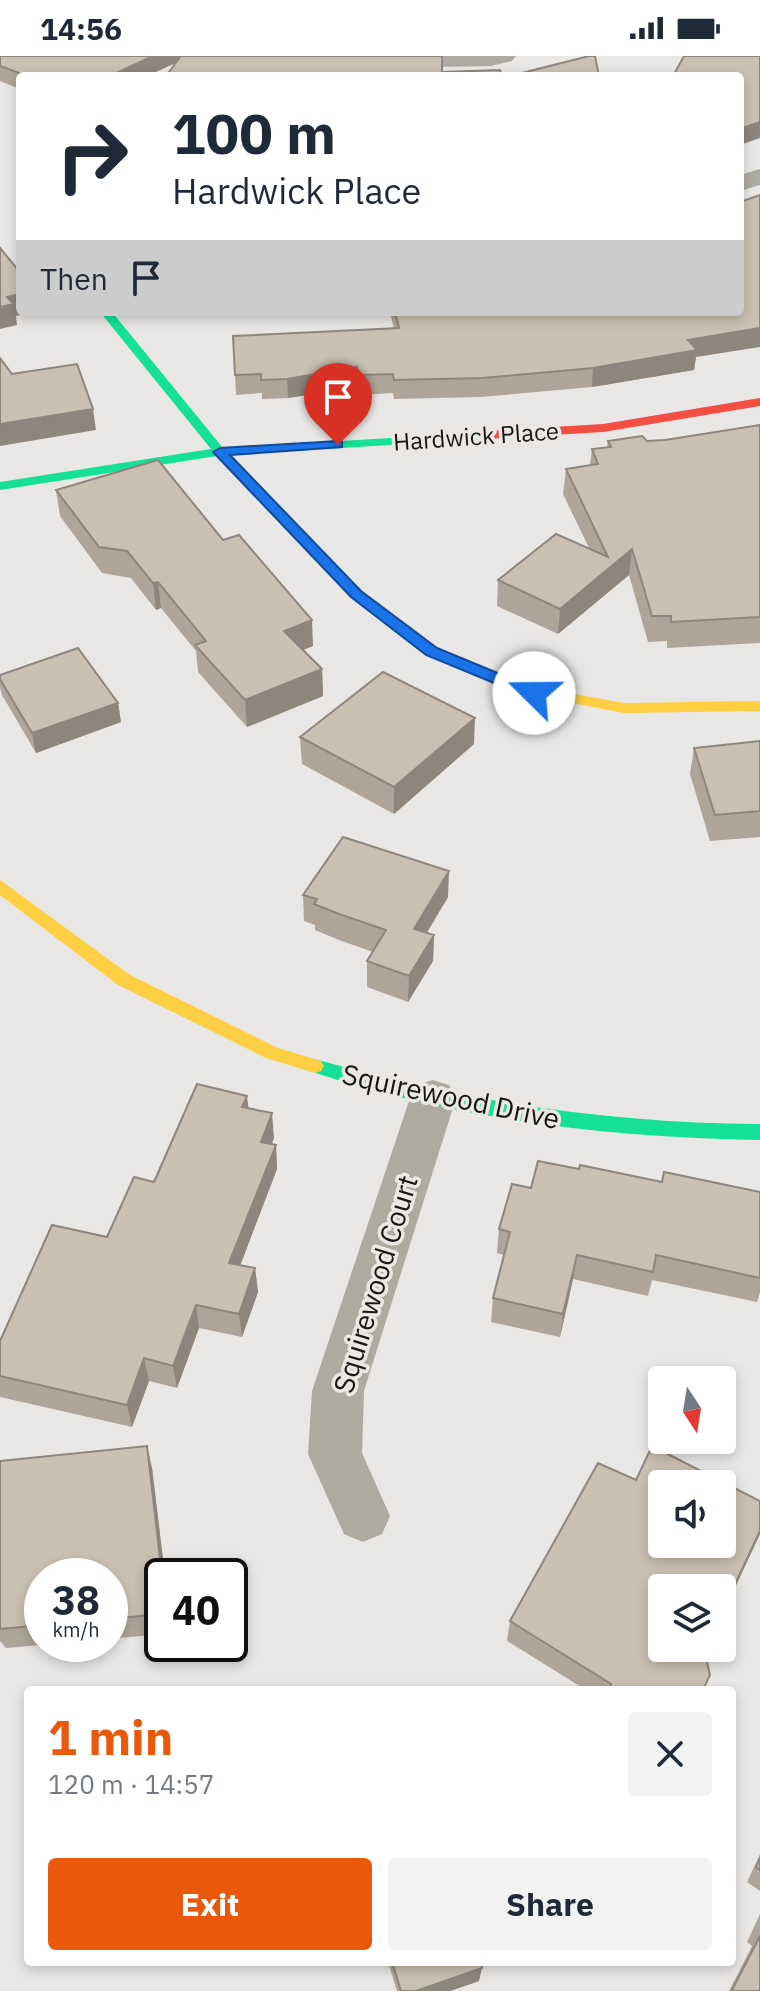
<!DOCTYPE html>
<meta charset="utf-8">
<style>
:root{--surface:#fff;--page:#f2f2f3;--text:#1f2937;--muted:#747a83;--accent:#ea580c}
body{margin:0;font-family:"IBM Plex Sans",sans-serif;background:var(--page);color:var(--text);height:100vh;display:flex;flex-direction:column;font-size:30px;white-space:nowrap}
*{box-sizing:border-box;margin:0}
p{font-size:26px;color:var(--muted)}
.icon{flex:none;width:44px;height:44px;fill:none;stroke:currentColor;stroke-width:2;stroke-linecap:round;stroke-linejoin:round}
.map{position:relative;flex:1;overflow:hidden}
.side{position:absolute;left:24px;top:1630px;width:712px;height:280px;display:flex;flex-direction:column;background:var(--surface);border-radius:8px;box-shadow:0 4px 12px #0003}
.side>*{flex:none}
.hud{position:absolute;left:16px;top:16px;width:728px;height:244px;border-radius:8px;box-shadow:0 4px 12px #0003;background:#fff;color:var(--text);overflow:hidden}
.needle{width:52px;rotate:168deg}
.fabs{position:absolute;left:648px;top:1310px;display:grid;gap:16px}
.fabs a{display:grid;place-items:center;width:88px;height:88px;border-radius:8px;background:var(--surface);box-shadow:0 4px 12px #0003;font-size:40px}
.speed{position:absolute;left:24px;top:1502px;display:flex;gap:16px;font-size:40px;font-weight:700;text-align:center}
.speed>*{display:grid;place-content:center;width:104px;height:104px;border-radius:50%;background:var(--surface);box-shadow:0 4px 12px #0003;line-height:1}
.speed small{font-size:20px;font-weight:400}
.speed .limit{border:4px solid #111;border-radius:12px;background:#fff;color:#111}
.pin{position:absolute;display:grid;place-items:center;width:68px;height:68px;color:#fff;margin:-82px -34px;border-radius:50% 50% 50% 0;rotate:-45deg;box-shadow:0 0 8px #0007}
.pin .icon{rotate:45deg}
.me{position:absolute;width:88px;margin:-44px;rotate:292deg;stroke-linejoin:round;filter:drop-shadow(0 0 6px #0008)}
.turn{display:flex;align-items:center;gap:28px;height:168px;padding:0 24px;font-size:36px}
.turn .icon{width:104px;height:104px;stroke-width:2.5}
.turn b{display:block;font-size:56px;line-height:68px}
.then{display:flex;align-items:center;height:76px;padding:0 24px;background:#0003;gap:16px;font-size:30px}
.round{display:grid;place-items:center;flex:none;width:84px;height:84px;border-radius:8px;background:var(--page)}
.head{display:flex;align-items:center;justify-content:space-between;height:136px;padding:0 24px}
h1{font-size:48px;font-weight:700;line-height:60px;color:var(--accent)}
.action{display:flex;gap:16px;margin-top:auto;padding:16px 24px}
.action a{flex:1;height:92px;border-radius:8px;background:var(--accent);color:#fff;font-size:32px;font-weight:700;line-height:92px;text-align:center}
.action a+a{background:var(--page);color:var(--text)}
.status{display:flex;justify-content:space-between;align-items:center;height:56px;padding:0 40px;background:var(--surface);direction:ltr}
.status svg{height:22px;fill:currentColor}
.map>svg:first-child{display:block}
</style>
<div class="status"><b>14:56</b><svg viewBox="0 0 49 12"><path d="M0 12V9h3v3zM5 12V6h3v6zM10 12V3h3v9zM15 12V0h3v12zM26 1h20v11H26zM47 4h2v5h-2z"/></svg></div>
<div class="map">
<svg width="760" height="1935" viewBox="0 0 760 1935">
<rect width="100%" height="100%" fill="#e9e7e5"/>
<g fill="none" stroke-linecap="round" stroke-linejoin="round">
<!-- street -->
<path fill="#aeaaa1" fill-rule="evenodd" d="M383 0H516L512 5 491 10 375 12 371 7 375 2Z
M760 113V129L740 135V119Z
M433 1024 449 1029 456 1042 364 1335 362 1397 390 1460 382 1478 363 1486 344 1478 308 1398 312 1335 410 1042 417 1029Z"/>
<!-- fast -->
<path fill="#16e098" fill-rule="evenodd" d="M100 256H112L223 392 490 376 491 379 485 383 230 399 361 535 437 593 535 632V638H525L427 599 351 541 217 400 0 434V426L211 393Z
M315 1003C461 1045 607 1067 760 1068V1084C606 1082 455 1063 309 1015L306 1010 309 1005Z"/>
<!-- slow -->
<path fill="#ffcf43" fill-rule="evenodd" d="M530 630 624 647 760 645V655L624 657 525 638V632Z
M0 824 130 919 278 992 321 1005 324 1010 321 1015 315 1017 266 1002 118 929 0 839Z"/>
<!-- jam -->
<path fill="#f24e42" fill-rule="evenodd" d="M760 342V350L603 376 485 383 479 379 485 375 603 368Z"/>
</g>
<!-- wall -->
<path fill="#aea598" d="M0 0 442 16 175 7 147 20H20V33L0 25Z
M390 256H740L696 301 694 314 592 331 481 341 394 343 393 337 359 339 357 331 288 342 262 343V337L236 339 233 280 394 273Z
M760 369V587L667 592V585L648 586 629 519 558 578 497 550 498 524 589 492 563 438 566 413 590 409 592 393 607 391 608 385H647L665 384Z
M56 434 223 484 313 590 303 594 322 613 323 640 247 671 198 616 196 595 161 552 156 554 131 522 102 517 60 460Z
M0 619 118 647 121 666 36 697 2 639 0 631Z
M300 681 474 688 394 758 302 708Z
M760 685V781L710 785 690 718 694 692Z
M303 839 448 841 427 877 434 879 433 905 408 946 367 931V905L373 896 339 884 315 874V869L304 865Z
M248 1052 274 1082 272 1088 276 1089 277 1113 240 1209 255 1212 258 1236 242 1281 199 1272 177 1332 149 1325 132 1371 0 1341V1285L107 1181 154 1126Z
M579 1113 662 1126 760 1136V1236L757 1246 652 1224 648 1240 573 1223 560 1281 491 1266 493 1242 504 1199 497 1197 499 1173 531 1132Z
M0 1405 152 1412 165 1520H162V1578L110 1583V1520H42V1588H53L6 1592 0 1585Z
M636 1424 760 1445V1478L722 1559 662 1592H706L704 1596V1634H586L507 1585 510 1565Z
M760 1798V1835L747 1826Z
M760 1858V1935H729L752 1890 747 1886Z
M388 1906H480L479 1925 450 1935H397Z"/>
<!-- shaded-wall -->
<path fill="#8d867c" d="M153 0H184V3L147 20H110Z
M760 66V82L740 89V73Z
M20 238V256H32L16 260 17 269 0 273V251L7 241Z
M760 272V291L696 301 694 314 592 331 593 312 688 284Z
M357 311V331L288 342 287 323Z
M93 353 96 374 0 390V368Z
M632 493 629 519 558 578 560 553Z
M158 526 161 552 156 554 153 527Z
M312 564 313 590 285 601 284 575Z
M322 613 323 640 247 671 245 644Z
M118 647 121 666 36 697 32 677Z
M475 662 474 688 394 758V731Z
M449 815 448 841 413 899 414 873Z
M434 879 433 905 408 946 409 920Z
M247 1040 250 1065 242 1051Z
M272 1057 274 1082 263 1110 261 1086Z
M276 1089 277 1113 232 1231 229 1207Z
M577 1199 573 1223 560 1281 563 1258Z
M255 1212 258 1236 242 1281 239 1258Z
M196 1249 199 1272 177 1332 173 1310Z
M144 1302 149 1325 132 1371 127 1349Z
M147 1390 152 1412 165 1520H162Z
M760 1475V1478L722 1559V1556Z
M482 1912 479 1925 450 1935H416Z"/>
<!-- building -->
<path fill="#cac0b1" stroke="#8d867c" stroke-width="2" fill-rule="evenodd" d="M0 0H153L110 20H27L0 10Z
M181 0H442V16L500 14 502 20H166Z
M589 0H595L599 20H510Z
M684 0H760V66L740 73V20H673Z
M760 139V272L688 284 697 294 593 312 482 322 394 324 393 318 359 319 357 311 287 323 261 324V318L235 319 233 280 399 272 395 256H740V146Z
M0 192 20 216V238L7 241 14 248 0 251Z
M0 302 12 318 77 308 93 353 0 368Z
M760 369V561L671 566V560H652L632 493 560 553 498 524 556 478 608 501 566 413 598 408 592 393 611 391 608 385 642 380 647 385 665 384Z
M158 404 223 484 239 479 312 564 284 575 322 613 245 644 195 589 206 585 158 526 153 527 127 495 99 491 56 434Z
M78 592 118 647 32 677 0 623V619Z
M383 616 475 662 394 731 300 681Z
M760 685V755L715 759 694 692Z
M343 781 449 815 414 873 434 879 409 920 367 905 386 874 339 858 314 848 317 843 303 839Z
M197 1028 247 1040 242 1051 272 1057 261 1086 276 1089 229 1207 255 1212 239 1258 196 1249 173 1310 144 1302 127 1349 0 1320V1285L52 1169 107 1181 134 1121 154 1126Z
M538 1105 579 1113 580 1109 662 1126 664 1116 760 1136V1222L656 1199 653 1216 577 1199 563 1258 493 1242 510 1176 499 1173 512 1128 531 1132Z
M147 1390 162 1520V1558L110 1563V1520H42V1569L0 1573V1405Z
M652 1390 760 1445V1475L722 1556V1532H662V1592H705L704 1594 710 1619 703 1634H609L611 1628 510 1565 598 1407 636 1424ZM662 1428H722V1488H662Z
M760 1802V1814L756 1811Z
M760 1880V1935H734L732 1934Z
M392 1906H480L482 1912 416 1935H401Z"/>
<!-- route -->
<path fill="#1a73e8" stroke="#114b97" stroke-width="2" d="M338 385 342 386V391L230 399 361 535 437 592 539 634V641H528L426 599 351 541 213 396 220 392Z"/>
<g text-anchor="middle" dominant-baseline="central" stroke-width="7" stroke-linejoin="round" paint-order="stroke">
<!-- far-street labels -->
<g font-size="24" fill="#171615" stroke="#ebe8e3">
<text transform="translate(476 380) rotate(-4)">Hardwick Place</text>
</g>
<!-- street labels -->
<g font-size="28" fill="#171615" stroke="#ebe8e3">
<text transform="translate(451 1040) rotate(12)">Squirewood Drive</text>
<text transform="translate(375 1228) rotate(-73)">Squirewood Court</text>
</g>
</g>
</svg>
<div class="fabs">
<a><svg class="needle" viewBox="-14 -14 28 28"><path d="M0-13l5 13h-10z" fill="#e53935"/><path d="M0 13l5-13h-10z" fill="#747a83"/></svg></a>
<a><svg class="icon" aria-label="sound" viewBox="0 0 24 24"><path d="M4 9h4l5-4v14l-5-4H4zM17 9q2 3 0 6"/></svg></a>
<a><svg class="icon" aria-label="layers" viewBox="0 0 24 24"><path d="M12 4l9 5-9 5-9-5zM3 14l9 5 9-5"/></svg></a>
</div>
<div class="speed"><div>38<small>km/h</small></div><div class="limit">40</div></div>
<div class="pin" style="left:338px;top:389px;background:#d93025"><svg class="icon" aria-label="arrive" viewBox="0 0 24 24"><path d="M6 21V4h12l-3 4 3 4H6"/></svg></div>
<svg class="me" style="left:534px;top:637px" viewBox="-20 -20 40 40"><circle r="19" fill="#fff"/><path d="M0-13L10 11 0 6-10 11z" fill="#1a73e8"/></svg>
<div class="hud">
<div class="turn"><svg class="icon" aria-label="right" viewBox="0 0 24 24"><path d="M7 20v-9h11M14 6l5 5-5 5"/></svg><div><b>100 m</b>Hardwick Place</div></div>
<div class="then">Then<svg class="icon" aria-label="arrive" viewBox="0 0 24 24"><path d="M6 21V4h12l-3 4 3 4H6"/></svg></div>
</div>
<section class="side">
<div class="head"><div><h1>1 min</h1><p>120 m · 14:57</p></div><a class="round"><svg class="icon" aria-label="close" viewBox="0 0 24 24"><path d="M6 6l12 12M18 6L6 18"/></svg></a></div>
<div class="action"><a>Exit</a><a>Share</a></div>
</section>
</div>
